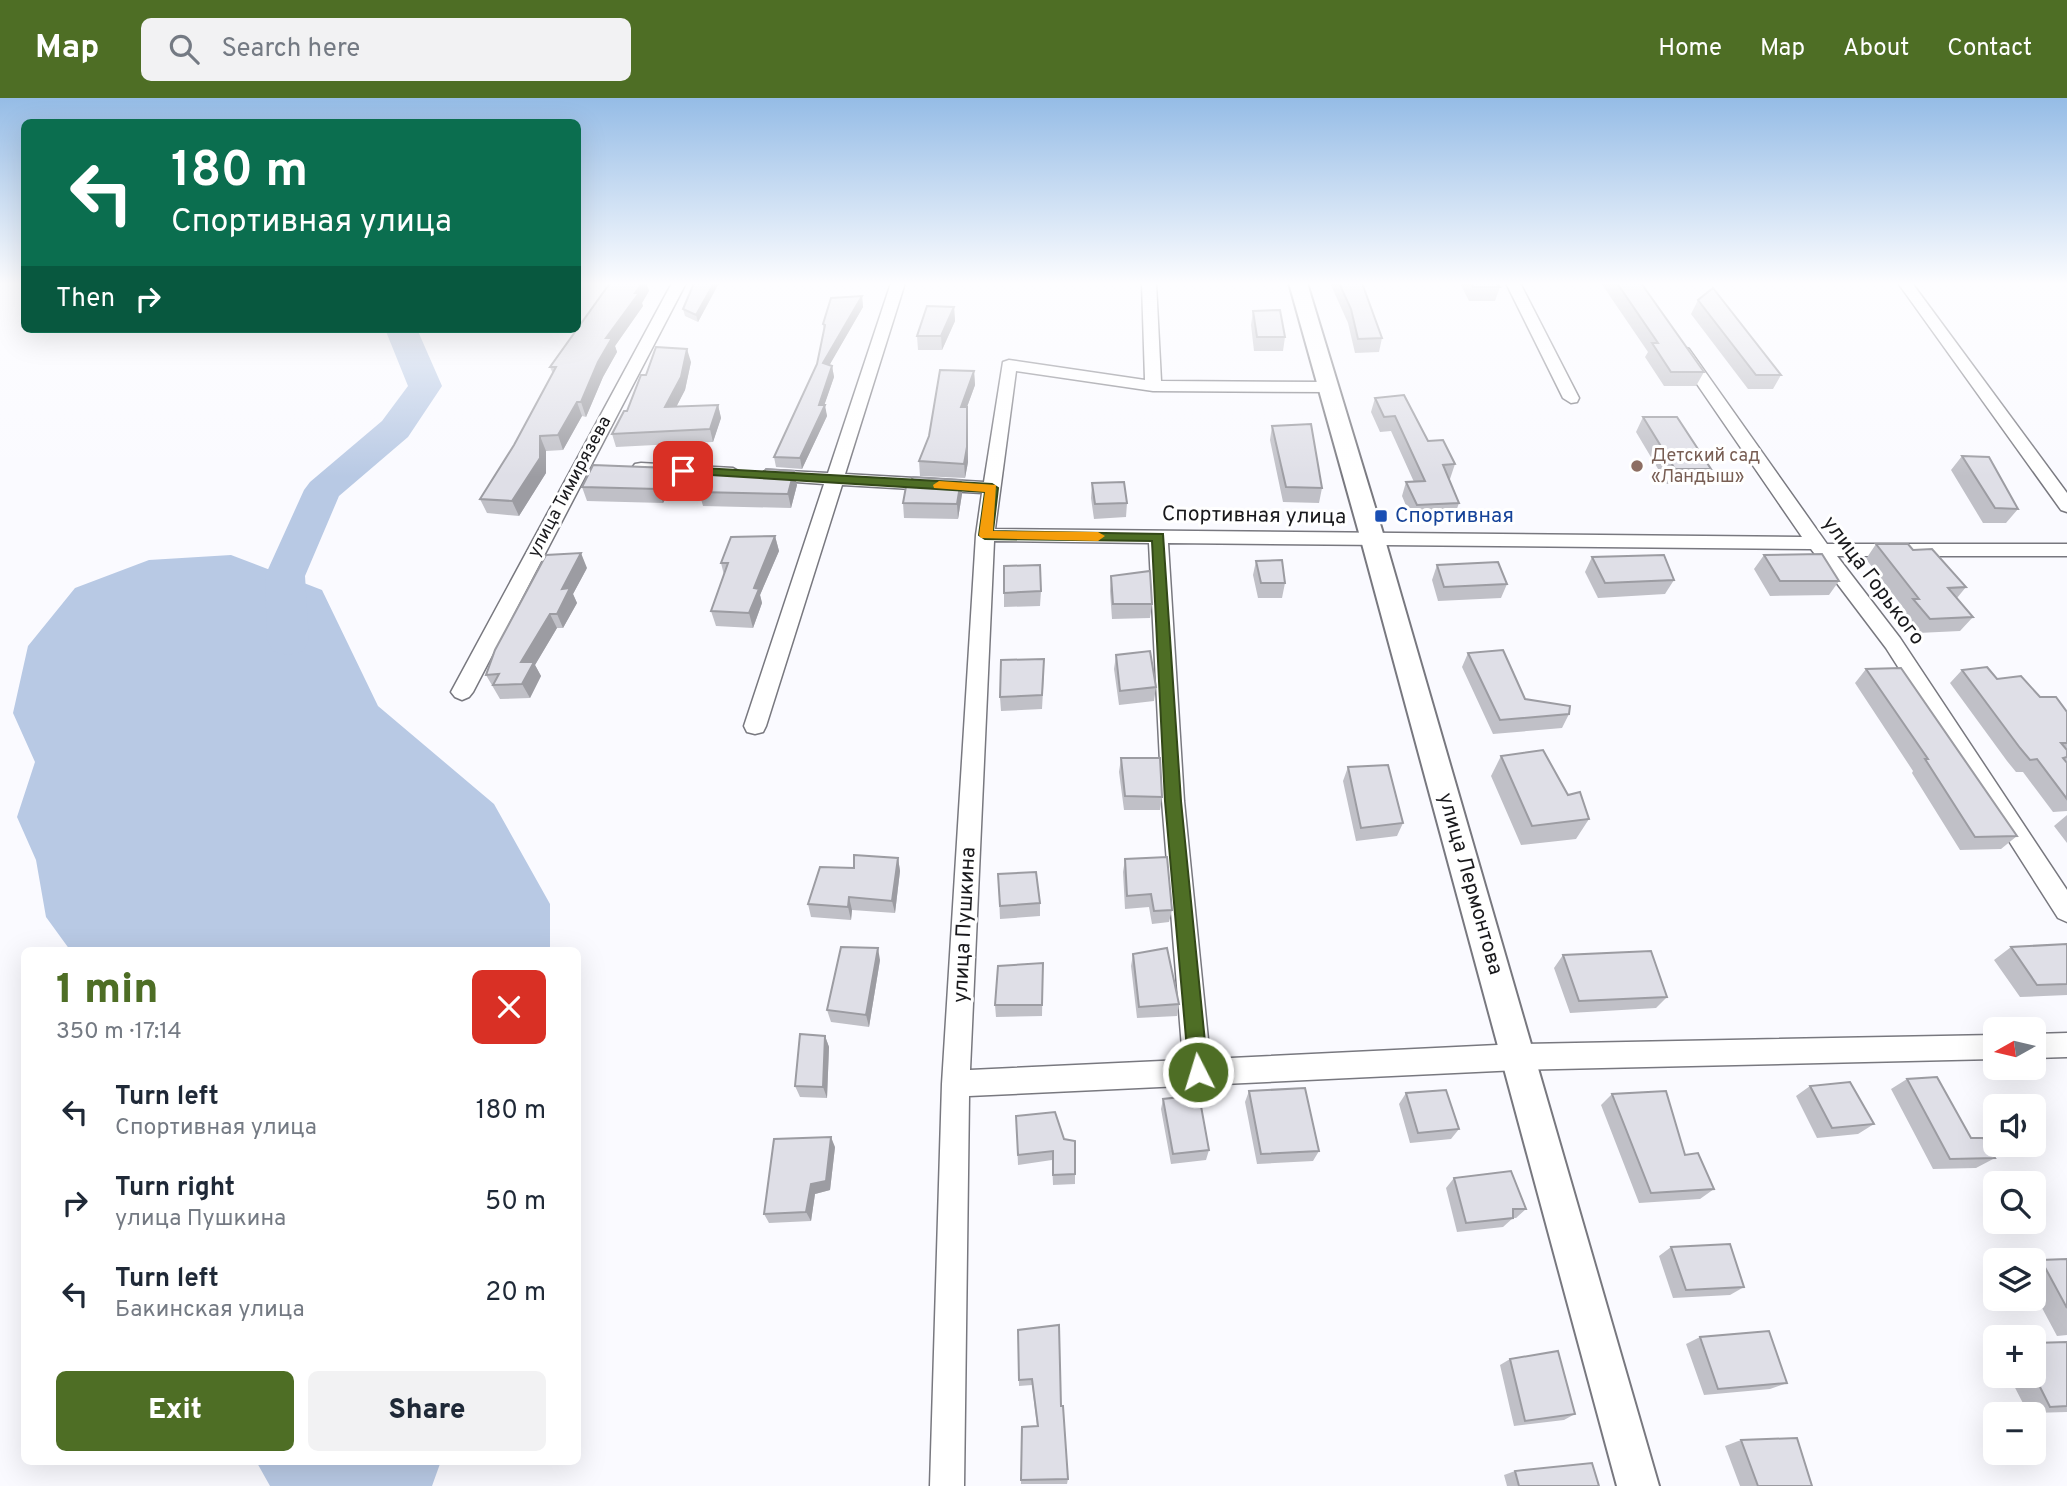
<!DOCTYPE html>
<meta charset="utf-8">
<style>
:root{--surface:#fff;--page:#f2f2f3;--text:#1f2937;--muted:#747a83;--accent:#4e6e25}
body{margin:0;font-family:Overpass,sans-serif;background:var(--page);color:var(--text);height:100vh;display:flex;flex-direction:column;font-size:26px;white-space:nowrap}
*{box-sizing:border-box;margin:0}
p{font-size:23px;color:var(--muted)}
.icon{flex:none;width:38px;height:38px;fill:none;stroke:currentColor;stroke-width:2;stroke-linecap:round;stroke-linejoin:round}
.map{position:relative;flex:1;overflow:hidden}
.drawer{position:absolute;left:21px;top:849px;width:560px;height:518px;display:flex;flex-direction:column;background:var(--surface);border-radius:10px;box-shadow:0 7px 28px #0002}
.drawer>*{flex:none}
.top-card{position:absolute;left:21px;top:21px;width:560px;height:214px;border-radius:10px;box-shadow:0 7px 28px #0002;background:#0b6e4f;color:#fff;overflow:hidden}
.needle{width:46px;rotate:262deg}
.fabs{position:absolute;left:1983px;top:919px;display:grid;gap:14px}
.fabs a{display:grid;place-items:center;width:63px;height:63px;border-radius:10px;background:var(--surface);box-shadow:0 7px 28px #0002;font-size:35px}
.pin{position:absolute;display:grid;place-items:center;width:60px;height:60px;color:#fff;margin:-30px;border-radius:14px;box-shadow:0 4px 10px #0006}
.me{position:absolute;width:77px;margin:-38px;rotate:355deg;stroke-linejoin:round;filter:drop-shadow(0 0 5px #0008)}
.turn{display:flex;align-items:center;gap:24px;height:147px;padding:0 35px;font-size:32px}
.turn .icon{width:91px;height:91px;stroke-width:2.5}
.turn b{display:block;font-size:49px;line-height:60px}
.then{display:flex;align-items:center;height:66px;padding:0 35px;background:#0003;gap:14px;font-size:26px}
.round{display:grid;place-items:center;flex:none;width:74px;height:74px;border-radius:10px;background:var(--page)}
.summary{display:flex;align-items:center;justify-content:space-between;height:119px;padding:0 35px}
h1{font-size:42px;font-weight:800;line-height:52px;color:var(--accent)}
.action{display:flex;gap:14px;margin-top:auto;padding:14px 35px}
.action a{flex:1;height:80px;border-radius:10px;background:var(--accent);color:#fff;font-size:28px;font-weight:800;line-height:80px;text-align:center}
.action a+a{background:var(--page);color:var(--text)}
ul{padding:0;list-style:none}
li{display:flex;align-items:center;gap:21px;height:91px;padding:0 35px}
li div{flex:1}
li b{display:block;font-size:26px}
li em{font-style:normal}
header{display:flex;align-items:center;gap:42px;box-sizing:border-box;height:98px;padding:0 35px;background:var(--accent);color:#fff}
header strong{font-size:33px}
nav{display:flex;gap:38px;margin-inline-start:auto;font-size:24px}
.search{width:490px;height:63px;background:var(--page);display:flex;align-items:center;gap:18px;box-sizing:border-box;padding:0 24px;border-radius:10px;color:var(--muted);font-size:26px}
.map>svg:first-child{display:block}
</style>
<header>
<strong>Map</strong>
<div class="search"><svg class="icon" aria-label="search" viewBox="0 0 24 24"><circle cx="10" cy="10" r="6"/><path d="M15 15l6 6"/></svg>Search here</div>
<nav><a>Home</a><a>Map</a><a>About</a><a>Contact</a></nav>
</header>
<div class="map">
<svg width="2067" height="1388" viewBox="0 0 2067 1388">
<rect width="100%" height="100%" fill="#fafaff"/>
<!-- water -->
<path fill="#b8c9e4" d="M231 457 322 492 378 608 494 706 550 806V852H70L46 819 36 762 17 719 35 664 13 615 28 548 75 490 149 462Z
M256 1363H441L432 1388H270Z"/>
<g fill="none" stroke-linecap="round" stroke-linejoin="round">
<!-- river -->
<path fill="#b8c9e4" fill-rule="evenodd" d="M385 231H417L442 288 408 339 339 398 305 478 309 542 303 553 288 557 273 553 267 542 265 478 304 392 310 384 382 323 408 288Z"/>
<!-- minor casing -->
<g stroke="#78787f" stroke-width="3">
<path id="minor" d="M672 185H686L473 594 469 599 462 602 455 599 451 594Z
M891 185H905L845 376 984 384 1003 264 1009 262 1145 282 1142 185H1156L1161 283 1329 284 1337 289 1329 294 1153 293 1016 273 995 431 1802 439 1675 254 1683 249 1689 251 1827 446H2067V458H1837L1900 540 2067 792V824L2058 820 1886 550 1811 451 1168 445 1184 703 1210 961 1518 946 1995 937V961L1518 972 969 998 964 1388H930L942 986 976 437 982 395 842 387 766 628 763 634 755 636 747 634 744 628 824 386 767 382 758 377 767 372 828 375ZM994 443 1149 445 1162 703 1183 962 970 972Z
M1506 185H1520L1579 300 1577 304 1571 305 1563 300Z
M1898 185H1912L2067 395V414L2061 412Z
M641 365 733 370 742 375 733 380 635 374 632 370 635 366Z
M2067 935V959L2034 960V936Z"/>
</g>
<!-- tertiary casing -->
<g stroke="#78787f" stroke-width="4">
<path id="tertiary" d="M1289 185H1307L1385 442 1659 1388H1617L1361 442Z"/>
</g>
<!-- minor -->
<use href="#minor" fill="#fff" fill-rule="evenodd"/>
<!-- tertiary -->
<use href="#tertiary" fill="#fff" fill-rule="evenodd"/>
</g>
<!-- wall -->
<path fill="#c0c0c7" d="M610 185H646L649 193 642 205 643 208 615 248 617 254 603 279 586 319 582 318 563 352 546 353V375L519 418 487 415 480 401 514 347 553 276 550 269Z
M694 185H724H719L698 224 685 218 683 211Z
M1330 185H1362L1382 240 1379 254 1355 255 1348 225Z
M1460 185H1497L1500 189 1495 203H1469Z
M1601 185H1641L1704 274 1696 288H1664L1645 259 1648 254Z
M862 198 863 209 829 267 832 268 834 279 824 307 827 318 802 371 776 369 774 359 817 266 824 233 823 226Z
M1698 202 1781 277 1773 291H1748L1691 216Z
M954 209 955 223 942 252H918L917 238Z
M1253 213 1285 239 1283 253H1254L1251 227Z
M691 264 685 292 676 309 718 307 721 320 713 344 616 349 612 336 627 313 646 277Z
M974 273 975 287 967 309 968 364 965 380 920 378 919 363Z
M1375 300 1428 343 1455 366 1450 381H1449L1459 405 1454 419 1412 422 1402 398 1406 384H1414L1391 333 1380 334 1371 314Z
M1643 319 1711 371 1702 385 1667 386 1636 334Z
M1272 328 1322 390 1319 405 1283 404 1270 342Z
M1962 358 2018 411 2006 425H1983L1951 372Z
M961 382 962 396 958 421 904 420 903 405Z
M674 385 663 405 587 403 582 389Z
M1092 385 1127 405 1126 419 1094 421 1091 400Z
M797 387 791 410 703 408 699 394Z
M775 438 779 453 760 497 762 505 753 530 716 528 711 513 724 477 721 465Z
M1876 446 1913 452 1966 489 1957 500 1973 519 1960 533 1918 535 1902 515 1905 512 1866 461Z
M1764 457 1839 483 1829 497 1770 498 1754 471Z
M1592 459 1674 482 1665 496 1598 500 1585 474Z
M1256 463 1285 485 1282 500H1258L1253 477Z
M1437 467 1507 486 1501 500 1438 503 1432 482Z
M587 470 573 496 577 505 563 530H557L535 567 541 578 530 600 500 601 486 577Z
M1111 478 1152 506 1150 520 1112 521 1110 493Z
M1041 493 1040 508 1004 509V495Z
M1468 555 1525 601 1569 616 1562 630 1493 636 1462 569Z
M1116 557 1156 589 1154 603 1119 607 1114 571Z
M1866 571 2017 738 2001 751 1960 752 1912 675 1913 673 1855 585Z
M1962 572 1997 581 2040 599 2067 614V713L2053 714 2023 674H2016L2007 663 1950 585Z
M1044 575 1042 611 1001 613 1000 599Z
M1501 658 1568 697 1589 721 1576 741 1521 747 1491 678Z
M1121 660 1162 699 1160 712H1124L1119 674Z
M1348 669 1403 725 1397 738 1356 743 1343 683Z
M2067 717V745L2054 728Z
M898 760 900 773 895 815 852 812 851 822 811 819 808 806 854 770Z
M1125 761 1172 812 1169 824 1152 826 1149 809 1125 811 1123 774Z
M998 776 1040 805V818L1000 821Z
M2067 846V897L2020 899 1994 862 2011 849Z
M1133 856 1179 906 1177 918 1137 920 1131 868Z
M1563 857 1667 899 1656 910 1570 915 1554 870Z
M880 862 869 929 831 924 827 912Z
M1043 865 1042 918 996 919 995 907Z
M825 938 829 949 827 1000 800 999 795 988Z
M1907 981 1971 1040 1995 1060 1976 1070 1933 1071 1891 991Z
M1810 988 1874 1026 1858 1036 1817 1040 1796 998Z
M1249 993 1319 1053 1313 1063 1257 1066 1245 1004Z
M1406 995 1459 1031 1451 1041 1410 1045 1399 1006Z
M1612 996 1685 1057 1714 1091 1700 1101 1639 1105 1601 1007Z
M1163 1001 1209 1052 1206 1062 1171 1066 1161 1011Z
M1055 1014 1075 1076V1086L1053 1087 1052 1062 1018 1067 1016 1018Z
M835 1049 830 1092 815 1096 811 1123 769 1125 764 1116Z
M1454 1080 1526 1111 1516 1120H1513L1503 1129 1457 1134 1446 1090Z
M1671 1149 1744 1189 1730 1197 1673 1200 1659 1158Z
M2067 1161V1237L2057 1238 2034 1195V1165L2041 1162Z
M1018 1232 1061 1308 1068 1381 1067 1386H1021V1382L1037 1328 1032 1287 1019 1288Z
M1700 1239 1787 1285 1770 1291 1704 1297 1686 1246Z
M2067 1244V1314L2028 1315 2009 1278H2034Z
M1510 1261 1575 1316 1564 1322 1514 1328 1500 1267Z
M1741 1342 1812 1388H1740L1725 1348Z
M1515 1373 1599 1388H1507L1504 1377Z"/>
<!-- shaded-wall -->
<path fill="#9c9ca2" d="M642 185H646L649 193 642 205 643 208 615 248 617 254 603 279 586 319 581 304 606 240Z
M714 185H719L698 224 696 217Z
M862 198 863 209 825 275 823 265Z
M954 209 955 223 942 252 941 238Z
M687 251 691 264 685 292 669 323 665 309Z
M832 268 834 279 823 311 825 307 827 318 802 371 800 360Z
M974 273 975 287 967 309 968 364 965 380 961 309Z
M577 304 582 318 563 352 558 337Z
M718 307 721 320 713 344 710 331Z
M540 338 546 353V375L519 418 512 403Z
M669 370 674 385 663 405 658 391Z
M794 373 797 387 791 410 788 396Z
M961 382 962 396 958 421 957 406Z
M775 438 779 453 760 497 762 505 753 530 749 515 754 490Z
M581 455 587 470 573 496 577 505 563 530 557 516 562 491Z
M550 516 557 530 535 567 541 578 530 600 522 586 521 564Z
M898 760 900 773 895 815 892 803Z
M849 799 852 812 851 822 848 809Z
M878 850 880 862 869 929 866 917Z
M825 938 829 949 827 1000 823 989Z
M831 1039 835 1049 830 1092 815 1096 811 1123 806 1114 811 1086Z"/>
<!-- building -->
<path fill="#dfdfe7" stroke="#9c9ca2" stroke-width="2" d="M610 185H642L635 195H639L606 240H612L598 264 581 304H577L558 337 540 338V360L512 403 480 401 514 347 556 269H550Z
M694 185H714L696 217 683 211Z
M1339 185H1362L1382 240 1358 241 1351 211Z
M1471 185H1497L1500 189H1473Z
M1617 185H1641L1704 274H1671L1652 245H1658Z
M1713 190 1781 277H1756L1698 202Z
M862 198 823 265 832 268 819 307H825L800 360 774 359 817 266 825 227 823 226 831 200Z
M927 208 954 209 941 238H917Z
M1280 212 1285 239H1257L1253 213Z
M656 249 687 251 681 279 665 309 718 307 710 331 612 336 624 313H627L641 277H646Z
M940 272 974 273 961 309H967V349L964 366 919 363 929 338Z
M1404 297 1428 343 1443 342 1455 366 1443 367 1459 405 1417 407 1406 384 1425 383 1395 318 1384 319 1375 300Z
M1643 319H1677L1711 371H1675Z
M1311 326 1322 390 1286 389 1272 328Z
M1962 358 1989 359 2018 411 1995 410Z
M593 367 669 370 658 391 582 389Z
M766 371 794 373 788 396 699 394 703 374H764Z
M913 379 961 382 957 406 903 405 907 383H911Z
M1124 384 1127 405 1095 406 1092 385Z
M775 438 754 490 759 491 749 515 711 513 728 465H721L731 439Z
M1876 446H1908L1913 452 1932 451 1966 489 1948 490 1973 519 1930 521 1913 501H1919Z
M581 455 562 491 570 490 557 516H550L521 564H534L522 586 493 587 499 576 486 577 495 552 546 457Z
M1822 456 1839 483H1780L1764 457Z
M1664 457 1674 482 1605 485 1592 459Z
M1282 462 1285 485H1261L1256 463Z
M1498 464 1507 486 1444 489 1437 467Z
M1040 467 1041 493 1004 495V468Z
M1150 473 1152 506H1113L1111 478Z
M1503 552 1525 601 1570 608 1569 616 1500 622 1468 555Z
M1150 553 1156 589 1120 593 1116 557Z
M1044 561 1042 597 1000 599 1001 562Z
M1987 569 1997 581 2021 578 2040 599H2056L2067 614V645H2061L2067 652V659L2063 660 2067 665V701L2037 661 2030 662 2020 650 1962 572Z
M1901 570 2017 738 1975 739 1925 661H1928L1866 571Z
M1543 652 1568 697 1580 694 1589 721 1532 728 1501 658Z
M1121 660H1160L1162 699 1125 698Z
M1388 667 1403 725 1361 730 1348 669Z
M854 757 898 760 892 803 849 799 848 809 808 806 820 769 854 770Z
M1167 759 1172 812 1154 813 1151 796 1127 798 1125 761Z
M1036 774 1040 805 1000 808 998 776Z
M2067 846V886L2037 887 2011 849Z
M841 849 878 850 866 917 827 912Z
M1167 850 1179 906 1139 909 1133 856Z
M1651 853 1667 899 1579 903 1563 857Z
M1043 865 1042 907H995L998 868Z
M800 936 825 938 823 989 795 988Z
M1937 979 1971 1040H1983L1995 1060 1950 1061 1907 981Z
M1850 984 1874 1026 1832 1030 1810 988Z
M1305 990 1319 1053 1261 1056 1249 993Z
M1446 992 1459 1031 1418 1035 1406 995Z
M1666 993 1685 1057 1698 1055 1714 1091 1651 1095 1612 996Z
M1199 997 1209 1052 1173 1056 1163 1001Z
M1055 1014 1064 1041 1075 1043V1076L1053 1077V1053L1018 1057 1016 1018Z
M831 1039 826 1083 811 1086 806 1114 764 1116 774 1041Z
M1511 1073 1526 1111H1513V1120L1466 1125 1454 1080Z
M1730 1146 1744 1189 1686 1192 1671 1149Z
M2067 1161V1210L2041 1162Z
M1059 1227 1061 1308H1063L1068 1381 1021 1382 1022 1329 1038 1328 1032 1281 1019 1282 1018 1232Z
M1769 1233 1787 1285 1718 1291 1700 1239Z
M2067 1244V1308L2050 1309 2034 1277V1245Z
M1558 1253 1575 1316 1525 1323 1510 1261Z
M1797 1340 1812 1388H1758L1741 1342Z
M1592 1365 1599 1388H1519L1515 1373Z"/>
<!-- sky -->
<linearGradient id="sky" x2="0" y2="1"><stop stop-color="#95bce6"/><stop offset="0.49" stop-color="#fdfdff"/><stop offset="1" stop-color="#fdfdff" stop-opacity="0"/></linearGradient>
<rect width="2067" height="379" fill="url(#sky)"/>
<!-- route -->
<path fill="#4e6e25" stroke="#334818" stroke-width="2" d="M683 369 992 386 998 390 993 433 1163 436 1181 703 1208 974 1205 980 1198 983 1192 980 1189 974 1165 703 1152 443 985 441 979 437 985 394 679 375V370Z"/>
<!-- slow -->
<path fill="#f59e0b" d="M939 383 996 387 993 433 1098 434 1105 438 1098 443 981 440 979 437 985 394 934 390 933 387Z"/>
<!-- markers -->
<circle fill="#8d6e63" stroke="#fff" stroke-width="2.5" cx="1637" cy="368" r="7"/>
<rect fill="#1a4fb4" stroke="#fff" stroke-width="2.5" x="1374" y="411" width="14" height="14" rx="3.5"/>
<g text-anchor="middle" dominant-baseline="central" stroke-width="6" stroke-linejoin="round" paint-order="stroke">
<!-- far-education labels -->
<g font-size="18" fill="#785e54" stroke="#fff" text-anchor="start">
<text x="1651" y="358">Детский сад<tspan x="1651" dy="21">«Ландыш»</tspan></text>
</g>
<!-- far-street labels -->
<g font-size="18" fill="#19191c" stroke="#fff">
<text transform="translate(570 389) rotate(-62)">улица Тимирязева</text>
</g>
<!-- street labels -->
<g font-size="21" fill="#19191c" stroke="#fff">
<text transform="translate(1254 418) rotate(1)">Спортивная улица</text>
<text transform="translate(1873 483) rotate(53)">улица Горького</text>
<text transform="translate(1470 786) rotate(74)">улица Лермонтова</text>
<text transform="translate(965 827) rotate(-87)">улица Пушкина</text>
</g>
<!-- transit labels -->
<g font-size="21" fill="#164399" stroke="#fff" text-anchor="start">
<text x="1395" y="418">Спортивная</text>
</g>
</g>
</svg>
<div class="fabs">
<a><svg class="needle" viewBox="-14 -14 28 28"><path d="M0-13l5 13h-10z" fill="#e53935"/><path d="M0 13l5-13h-10z" fill="#747a83"/></svg></a>
<a><svg class="icon" aria-label="sound" viewBox="0 0 24 24"><path d="M4 9h4l5-4v14l-5-4H4zM17 9q2 3 0 6"/></svg></a>
<a><svg class="icon" aria-label="search" viewBox="0 0 24 24"><circle cx="10" cy="10" r="6"/><path d="M15 15l6 6"/></svg></a>
<a><svg class="icon" aria-label="layers" viewBox="0 0 24 24"><path d="M12 4l9 5-9 5-9-5zM3 14l9 5 9-5"/></svg></a>
<a>+</a>
<a>−</a>
</div>
<div class="pin" style="left:683px;top:373px;background:#d93025"><svg class="icon" aria-label="arrive" viewBox="0 0 24 24"><path d="M6 21V4h12l-3 4 3 4H6"/></svg></div>
<svg class="me" style="left:1198px;top:974px" viewBox="-20 -20 40 40"><circle r="17" fill="#4e6e25" stroke="#fff" stroke-width="3"/><path d="M0-11L8 9 0 5-8 9z" fill="#fff"/></svg>
<div class="top-card">
<div class="turn"><svg class="icon" aria-label="left" viewBox="0 0 24 24"><path d="M17 20v-9H6M10 6l-5 5 5 5"/></svg><div><b>180 m</b>Спортивная улица</div></div>
<div class="then">Then<svg class="icon" aria-label="right" viewBox="0 0 24 24"><path d="M7 20v-9h11M14 6l5 5-5 5"/></svg></div>
</div>
<section class="drawer">
<div class="summary"><div><h1>1 min</h1><p>350 m · 17:14</p></div><a class="round" style="background:#d93025;color:#fff"><svg class="icon" aria-label="close" viewBox="0 0 24 24"><path d="M6 6l12 12M18 6L6 18"/></svg></a></div>
<ul>
<li><svg class="icon" aria-label="left" viewBox="0 0 24 24"><path d="M17 20v-9H6M10 6l-5 5 5 5"/></svg><div><b>Turn left</b><p>Спортивная улица</p></div><em>180 m</em></li>
<li><svg class="icon" aria-label="right" viewBox="0 0 24 24"><path d="M7 20v-9h11M14 6l5 5-5 5"/></svg><div><b>Turn right</b><p>улица Пушкина</p></div><em>50 m</em></li>
<li><svg class="icon" aria-label="left" viewBox="0 0 24 24"><path d="M17 20v-9H6M10 6l-5 5 5 5"/></svg><div><b>Turn left</b><p>Бакинская улица</p></div><em>20 m</em></li>
</ul>
<div class="action"><a>Exit</a><a>Share</a></div>
</section>
</div>
